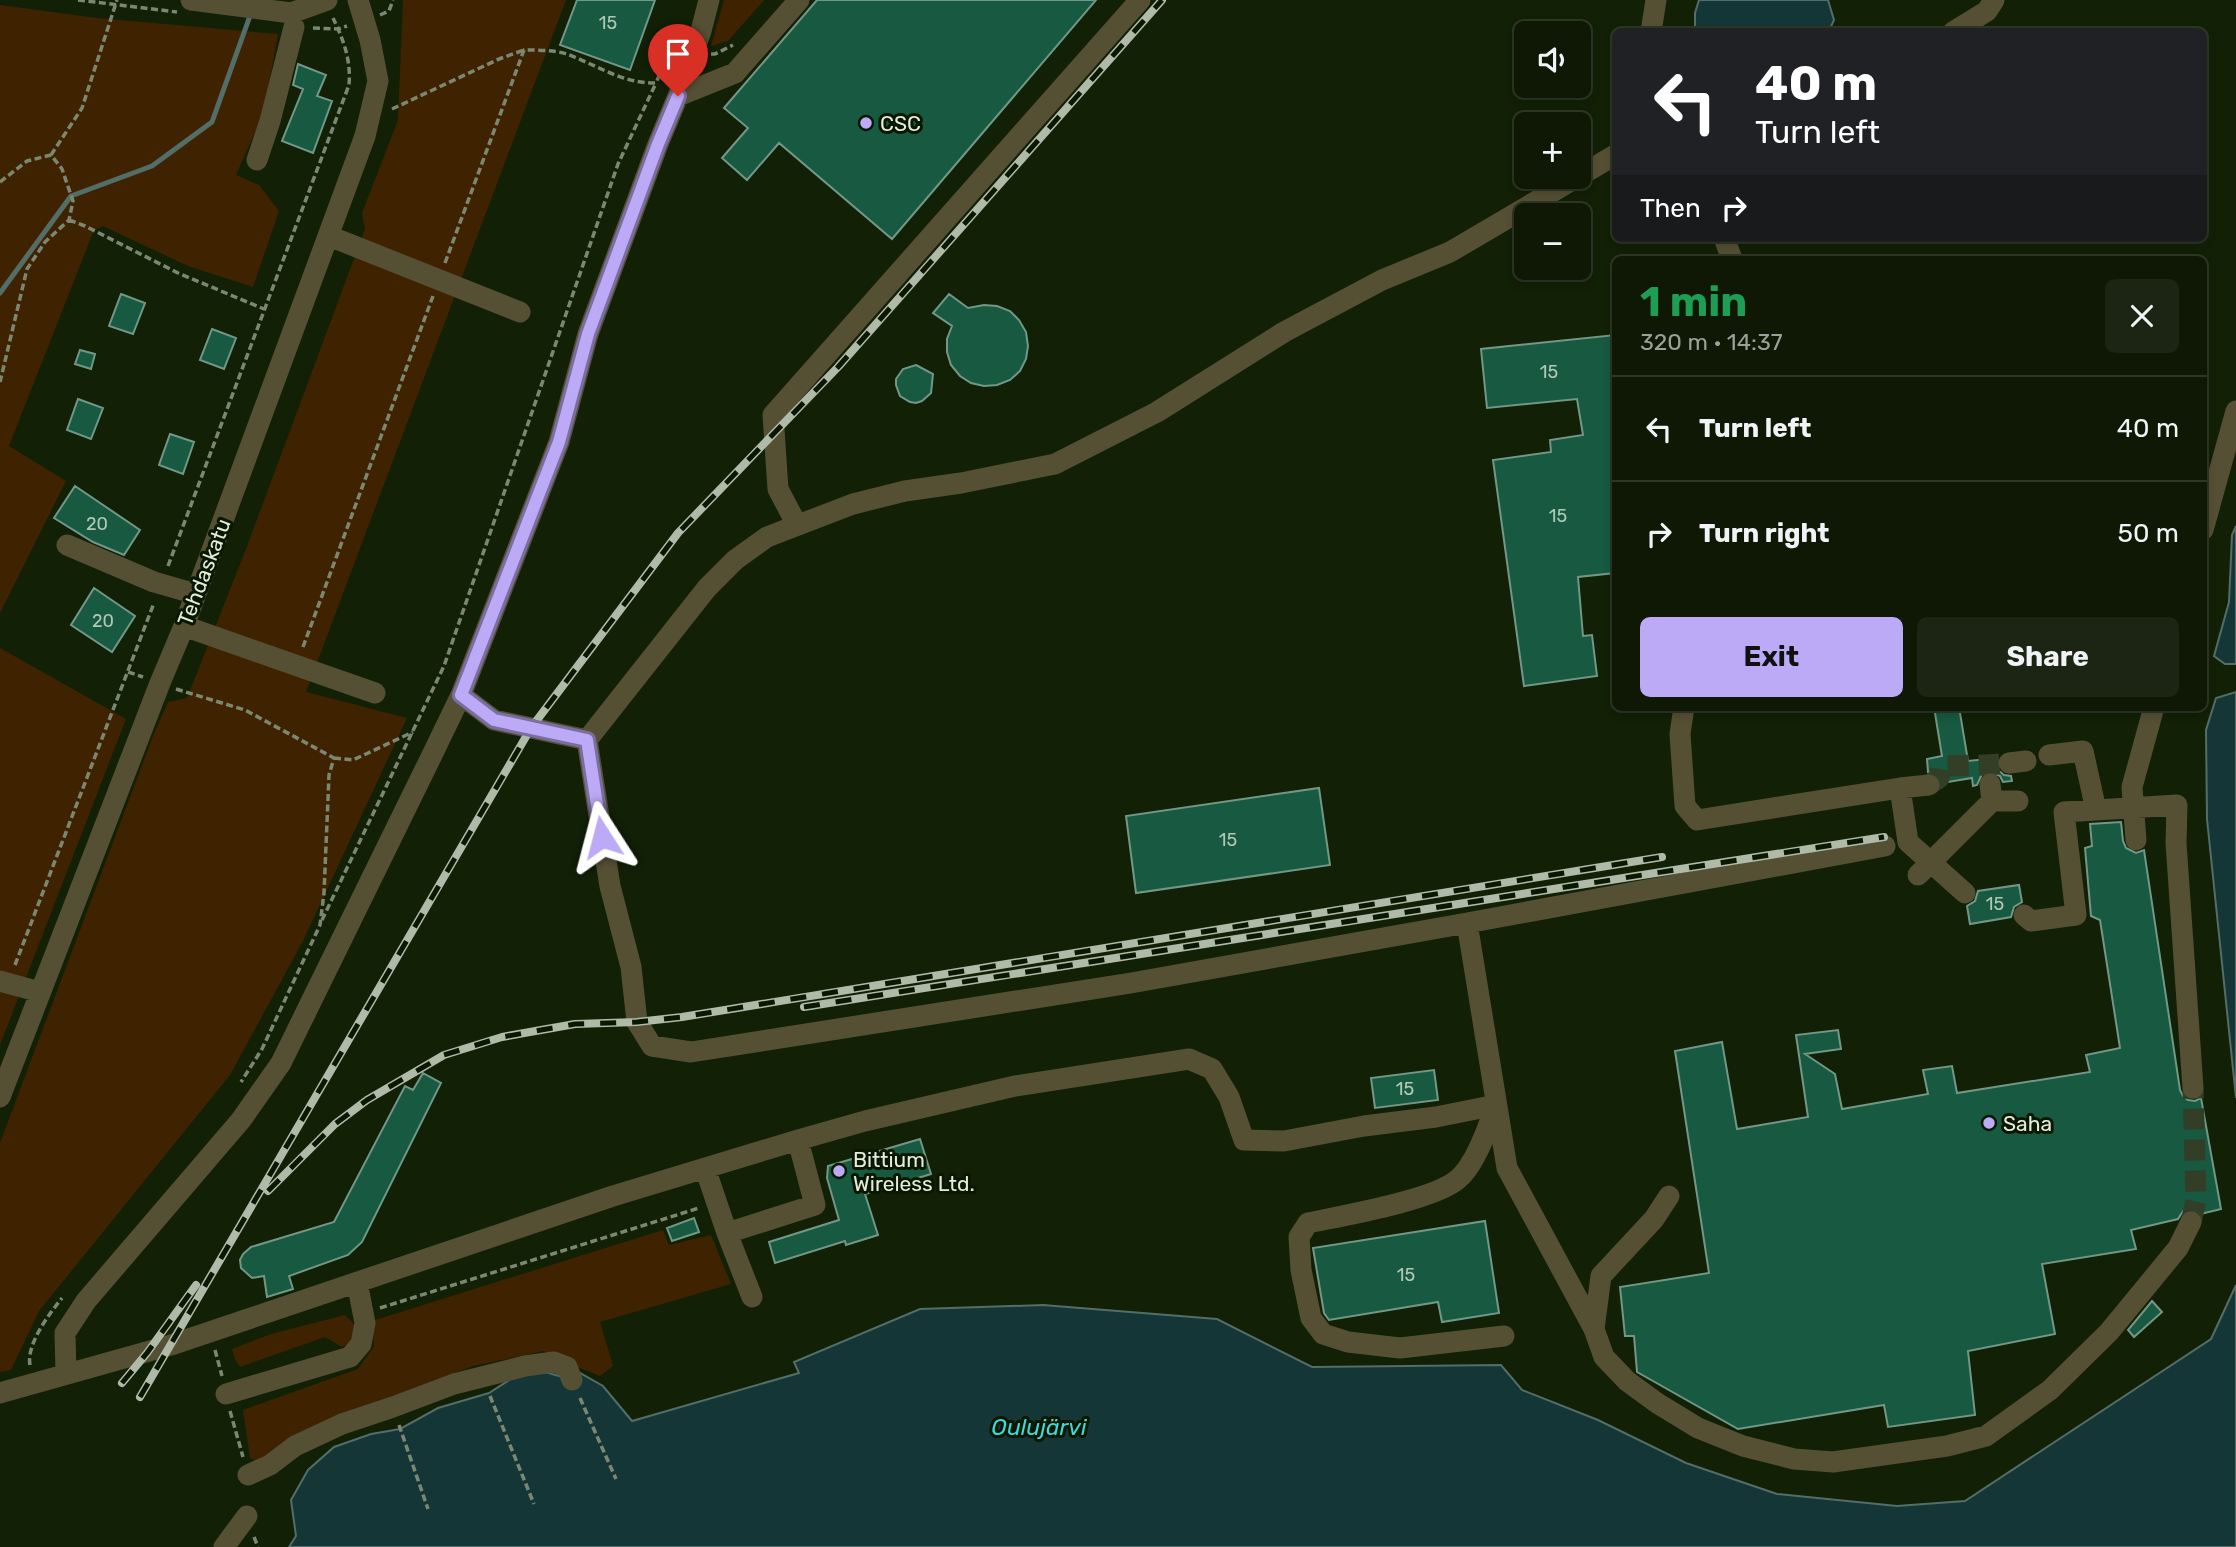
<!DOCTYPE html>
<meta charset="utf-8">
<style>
:root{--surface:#0e1804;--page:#1c2513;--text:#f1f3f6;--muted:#9ba09a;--line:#2e3726;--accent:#bcaaf6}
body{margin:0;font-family:Rubik,sans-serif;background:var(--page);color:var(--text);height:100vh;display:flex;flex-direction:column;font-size:26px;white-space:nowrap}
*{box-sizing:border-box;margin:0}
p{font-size:23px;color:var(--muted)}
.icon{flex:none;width:38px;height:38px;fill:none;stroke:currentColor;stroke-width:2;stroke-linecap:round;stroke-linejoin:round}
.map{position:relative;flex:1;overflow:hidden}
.details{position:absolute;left:1612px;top:256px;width:595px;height:455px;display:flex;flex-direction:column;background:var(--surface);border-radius:10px;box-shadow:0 4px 10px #0003,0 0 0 2px var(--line)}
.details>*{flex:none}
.guide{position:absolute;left:1612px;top:28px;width:595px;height:214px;border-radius:10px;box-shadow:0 4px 10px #0003,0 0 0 2px var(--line);background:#202124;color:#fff;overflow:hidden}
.buttons{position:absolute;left:1514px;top:21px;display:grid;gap:14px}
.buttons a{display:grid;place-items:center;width:77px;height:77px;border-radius:10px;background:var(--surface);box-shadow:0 4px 10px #0003,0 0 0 2px var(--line);font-size:35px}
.pin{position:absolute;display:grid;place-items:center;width:60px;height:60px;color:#fff;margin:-72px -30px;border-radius:50% 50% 50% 0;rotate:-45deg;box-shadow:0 0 7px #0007}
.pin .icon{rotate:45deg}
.me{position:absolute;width:77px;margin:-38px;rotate:351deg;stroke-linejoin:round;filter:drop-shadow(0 0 5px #0008)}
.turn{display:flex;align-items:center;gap:24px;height:147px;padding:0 28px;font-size:32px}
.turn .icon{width:91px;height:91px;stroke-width:2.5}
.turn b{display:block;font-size:49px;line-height:60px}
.then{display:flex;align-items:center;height:66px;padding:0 28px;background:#0003;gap:14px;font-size:26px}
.round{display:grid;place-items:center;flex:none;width:74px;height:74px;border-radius:10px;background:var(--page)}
.head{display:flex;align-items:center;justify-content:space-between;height:119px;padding:0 28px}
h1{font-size:42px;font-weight:700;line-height:52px;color:#1e9e55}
.primary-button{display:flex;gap:14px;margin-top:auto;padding:14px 28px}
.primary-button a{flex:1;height:80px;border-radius:10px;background:var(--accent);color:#111;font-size:28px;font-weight:700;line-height:80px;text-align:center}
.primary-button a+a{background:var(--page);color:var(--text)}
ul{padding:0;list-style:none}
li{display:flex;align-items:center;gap:21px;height:105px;padding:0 28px;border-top:2px solid var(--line)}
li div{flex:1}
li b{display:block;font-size:26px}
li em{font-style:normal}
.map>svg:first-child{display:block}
</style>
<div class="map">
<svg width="2236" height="1547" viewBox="0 0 2236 1547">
<rect width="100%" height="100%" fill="#122006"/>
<!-- green -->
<path fill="#3f2300" d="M403 0H566L306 692 407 718 303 941 230 1075 39 1311 11 1370 0 1372V1143L153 736 168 702 187 698 246 549 365 229 362 213 398 120Z
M724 0H764L728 41 711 46Z
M0 5 97 18 278 34 264 112 236 175 259 185 279 211 253 287 188 266 103 226 94 230 9 446 66 481 0 613Z
M0 648 126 719 0 1045Z
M663 1230 669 1245 711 1235 731 1284 600 1322 613 1366 600 1376 580 1368 557 1369 544 1351 473 1366 320 1425 263 1464 250 1458 243 1410 358 1369 374 1346 372 1321Z
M345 1315 355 1325 353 1341 342 1347 325 1337 240 1367 235 1359 232 1349 271 1334Z"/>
<!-- water -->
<path fill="#153636" stroke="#536d68" stroke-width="2" d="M1699 0H1828L1834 20 1829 31H1695V13Z
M2236 526V664H2225L2214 656 2229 602 2232 535Z
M2236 692V1098L2207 819 2206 730 2216 698Z
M2236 1285V1547H289L296 1536 291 1500 308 1470 334 1447 371 1434 400 1429 438 1408 489 1393 514 1377 542 1371 572 1380 580 1373 603 1386 632 1421 799 1373 794 1362 920 1309 1043 1305 1217 1319 1312 1367 1501 1365 1522 1390 1598 1420 1686 1463 1777 1494 1897 1506 1965 1501 2211 1339Z"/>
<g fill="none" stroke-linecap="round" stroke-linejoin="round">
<!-- stream -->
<path stroke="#536d68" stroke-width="5" d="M0 293 71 196 152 166 212 122 251 13"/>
</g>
<!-- building -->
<path fill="#185941" stroke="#729786" stroke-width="2" d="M577 0H655L630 70 560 45Z
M817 0H1096L892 239 779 143 747 180 722 158 748 128 724 108Z
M298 64 326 75 317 96 332 101 313 153 282 141 303 89 293 85Z
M121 294 145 303 133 334 109 326Z
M949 294 968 308 984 305 997 306 1010 311 1019 320 1026 332 1028 346 1026 359 1020 371 1010 380 997 385 984 386 971 383 960 376 951 365 947 352V339L952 326 933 313Z
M212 329 236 338 224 369 200 360Z
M1615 335V573L1578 577 1583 636 1592 635 1597 676 1524 686 1493 460 1551 452 1550 440 1583 435 1577 399 1487 408 1481 349Z
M80 350 95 354 91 369 75 364Z
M916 365 933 374 931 393 922 401 916 403 910 402 900 396 896 385V379L903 369Z
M78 399 103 408 91 439 67 430Z
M170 434 194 442 183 474 159 465Z
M75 486 140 530 124 555 93 542 54 518Z
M94 588 135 616 112 652 71 625Z
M1934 707H1959L1968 761 1997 758 1998 770 2004 775 2011 776 2012 781 2003 782 2000 776 1989 771 1982 774 1977 785 1973 786 1972 778 1942 783 1935 773 1928 772 1927 759 1942 756Z
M1319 788 1330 865 1136 893 1126 816Z
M2121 822 2123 841 2126 848 2136 853 2144 850 2180 1090 2183 1096 2188 1100 2195 1101 2201 1098 2221 1209 2201 1214 2196 1210 2190 1209 2183 1211 2178 1219 2131 1230 2136 1249 2042 1264 2055 1334 1968 1351 1975 1415 1888 1427 1884 1405 1738 1429 1637 1372 1634 1336H1625L1620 1287 1709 1273 1675 1051 1722 1042 1737 1129 1808 1117 1796 1035 1838 1030 1841 1049 1805 1054 1835 1074 1842 1109 1928 1094 1923 1070 1952 1066 1957 1093 2090 1072 2086 1055 2120 1048 2100 920 2091 916 2085 848 2092 846 2090 824Z
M2019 885 2022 902 2014 907 2011 917 1970 924 1967 906 1975 901 1978 891Z
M1434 1070 1438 1100 1375 1108 1371 1078Z
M423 1073 441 1083 362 1242 348 1255 289 1276 293 1289 267 1297 264 1276 252 1278 241 1268 240 1260 243 1254 251 1247 334 1222 405 1086 413 1090Z
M920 1139 931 1174 865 1194 878 1235 846 1245 845 1241 775 1263 769 1242 839 1220 827 1178 828 1166Z
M694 1218 699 1232 672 1241 667 1228Z
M1485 1221 1499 1313 1442 1322 1438 1302 1329 1320 1324 1313 1313 1248Z
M2152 1301 2162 1312 2134 1337 2128 1330Z"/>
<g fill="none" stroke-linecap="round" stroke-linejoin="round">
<!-- minor-tunnel -->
<path stroke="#323f26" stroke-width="21" stroke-dasharray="21 10" stroke-linecap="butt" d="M1929 785 1939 778 1941 766C1964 765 1986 766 2009 763
M2191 1222 2196 1200 2193 1088"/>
<!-- path -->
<path stroke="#7c8772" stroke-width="3.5" stroke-dasharray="7 3.5" stroke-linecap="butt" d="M78 0 177 12
M380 15 389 11 393 0
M313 28 338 29 347 26
M711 54H715L733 45
M392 109 499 59 524 50
M51 155 82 108 117 0
M0 182 27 161 51 155 62 169 73 201 69 220 45 242 27 269 0 382
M69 220 85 226 178 273 264 309
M445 263 524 50C538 50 554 50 567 54 596 65 624 84 656 83L667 57 672 50
M168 566 349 85C351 60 344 41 333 18
M303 647 433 296
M128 672 143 677
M176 689 245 710 334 758 329 775 324 893 320 925 262 1049 241 1082
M334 758 353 760 413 732
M322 920 444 666 618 164 656 83
M15 965 154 603
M380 1308 699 1208
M215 1350 222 1376
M30 1365C26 1344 50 1313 62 1298
M490 1396 534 1504
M580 1398 616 1479
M230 1411 243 1457
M399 1425 428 1509
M254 1537 258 1547"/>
<!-- minor -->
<path stroke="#555034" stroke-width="21" d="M191 0 291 13 327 0
M1651 32 1656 0
M1953 32 1987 11 1994 0
M678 96 735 73 799 0
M257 160 270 121 294 27
M329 236 520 312
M1724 238 1732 259
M797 525 778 489 773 415 1140 0
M2203 530 2236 411
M67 545 154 582 196 594
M184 626 375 693
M461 695 494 720 587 740 610 886 631 967 637 1022 652 1046 691 1052 1131 983 1467 923
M1684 707 1680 734 1685 806 1697 820 1900 788 1908 842 1965 893
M587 740 707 588 735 560 767 537 853 504 905 491 961 483 1055 464 1157 412 1284 332 1382 280 1450 252 1615 155
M2049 755 2083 751 2096 810
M2009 763 2026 761
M1900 788 1929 785
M1992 801H2018
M2136 840 2132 787 2154 707
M1885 846 1467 923 1507 1168 1594 1329 1604 1357 1627 1381 1657 1403 1698 1428 1743 1446 1794 1459 1833 1462 1947 1446 1986 1436 2050 1390 2109 1332 2178 1248 2191 1222
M1918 875 1992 801 1990 784
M2024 915 2031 921 2076 915 2064 812 2177 805 2176 843 2193 1088
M0 981 40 992
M0 1097 160 683 184 626 365 136 378 81 370 40 358 0
M1495 1107C1488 1128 1475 1165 1458 1179 1435 1200 1341 1216 1308 1223L1299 1237 1301 1270 1311 1318 1323 1334 1348 1342 1400 1348 1504 1336
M705 1168 727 1233 752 1297
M727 1233 815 1205 798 1140
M1594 1329 1601 1276 1654 1219 1669 1196
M66 1374 65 1333 86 1301 241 1120 281 1063 434 751 461 695 559 442 588 334 658 144 678 96 701 31 709 0
M0 1393 171 1345 613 1196 798 1140 865 1121 1015 1086 1189 1059 1212 1069 1229 1097 1244 1140 1284 1141 1364 1126 1436 1117 1496 1105
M226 1394 350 1357 361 1344 365 1323 357 1282
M248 1475 270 1465 295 1446 342 1424 393 1407 454 1384 525 1366 554 1362 567 1367 572 1380
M224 1547 247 1516"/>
<!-- rail casing -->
<g stroke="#b0baa8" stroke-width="8">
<path id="rail" d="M804 1007 1884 837
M268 1191 335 1124 367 1100 444 1055 502 1037 575 1024 637 1022 682 1017 1662 857
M122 1383 147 1353 196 1285
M140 1397 531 728 678 533 838 367 1162 0"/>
</g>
<!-- rail -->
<use href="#rail" stroke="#0a1701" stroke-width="5" stroke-dasharray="16" stroke-linecap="butt"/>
</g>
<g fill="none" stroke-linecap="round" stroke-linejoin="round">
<!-- route casing -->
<g stroke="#7a6ea0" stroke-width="18">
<path id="route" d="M602 837 587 740 494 720 461 695 559 442 588 334 658 144 678 96"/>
</g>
<!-- route -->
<use href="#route" stroke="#bcaaf6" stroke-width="12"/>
</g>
<!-- markers -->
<g fill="#bcaaf6" stroke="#0a1701" stroke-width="2.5">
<circle cx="866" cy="123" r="7"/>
<circle cx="1989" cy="1123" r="7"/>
<circle cx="839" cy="1171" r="7"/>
</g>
<g text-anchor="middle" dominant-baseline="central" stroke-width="6" stroke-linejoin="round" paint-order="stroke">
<!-- number labels -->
<g font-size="18" fill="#b1c8b6">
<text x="608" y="23">15</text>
<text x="1549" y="372">15</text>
<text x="1558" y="516">15</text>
<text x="97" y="524">20</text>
<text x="103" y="621">20</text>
<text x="1228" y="840">15</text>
<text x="1995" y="904">15</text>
<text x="1405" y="1089">15</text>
<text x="1406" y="1275">15</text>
</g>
<!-- poi labels -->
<g font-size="21" fill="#e4eddd" stroke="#0a1701" text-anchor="start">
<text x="880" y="123">CSC</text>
<text x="2003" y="1123">Saha</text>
<text x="853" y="1159">Bittium<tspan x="853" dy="24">Wireless Ltd.</tspan></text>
</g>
<!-- street labels -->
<g font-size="21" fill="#e4eddd" stroke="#0a1701">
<text transform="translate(204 572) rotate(-69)">Tehdaskatu</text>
</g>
<!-- water labels -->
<g font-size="23" font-style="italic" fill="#3cd9dd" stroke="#0a1701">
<text x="1039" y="1427">Oulujärvi</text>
</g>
</g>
</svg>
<div class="buttons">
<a><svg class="icon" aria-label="sound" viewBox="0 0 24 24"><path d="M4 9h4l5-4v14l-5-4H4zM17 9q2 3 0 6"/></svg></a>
<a>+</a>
<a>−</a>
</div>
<div class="pin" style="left:678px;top:96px;background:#d93025"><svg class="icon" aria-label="arrive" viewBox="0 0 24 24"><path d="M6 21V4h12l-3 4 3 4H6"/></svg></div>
<svg class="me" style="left:602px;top:837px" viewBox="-20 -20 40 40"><path d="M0-17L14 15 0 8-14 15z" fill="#bcaaf6" stroke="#fff" stroke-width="4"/></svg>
<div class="guide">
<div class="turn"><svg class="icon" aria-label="left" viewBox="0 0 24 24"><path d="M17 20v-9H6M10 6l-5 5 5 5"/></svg><div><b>40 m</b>Turn left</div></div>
<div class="then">Then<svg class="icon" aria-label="right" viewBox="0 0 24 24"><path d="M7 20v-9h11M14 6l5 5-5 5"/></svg></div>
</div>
<section class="details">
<div class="head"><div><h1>1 min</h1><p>320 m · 14:37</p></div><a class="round"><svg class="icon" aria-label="close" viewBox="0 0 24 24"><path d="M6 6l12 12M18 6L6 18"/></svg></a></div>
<ul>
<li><svg class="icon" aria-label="left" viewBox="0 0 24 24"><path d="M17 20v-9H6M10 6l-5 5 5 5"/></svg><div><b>Turn left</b></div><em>40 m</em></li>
<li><svg class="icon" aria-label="right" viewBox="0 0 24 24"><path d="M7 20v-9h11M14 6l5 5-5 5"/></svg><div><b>Turn right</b></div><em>50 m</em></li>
</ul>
<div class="primary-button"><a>Exit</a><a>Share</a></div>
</section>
</div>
